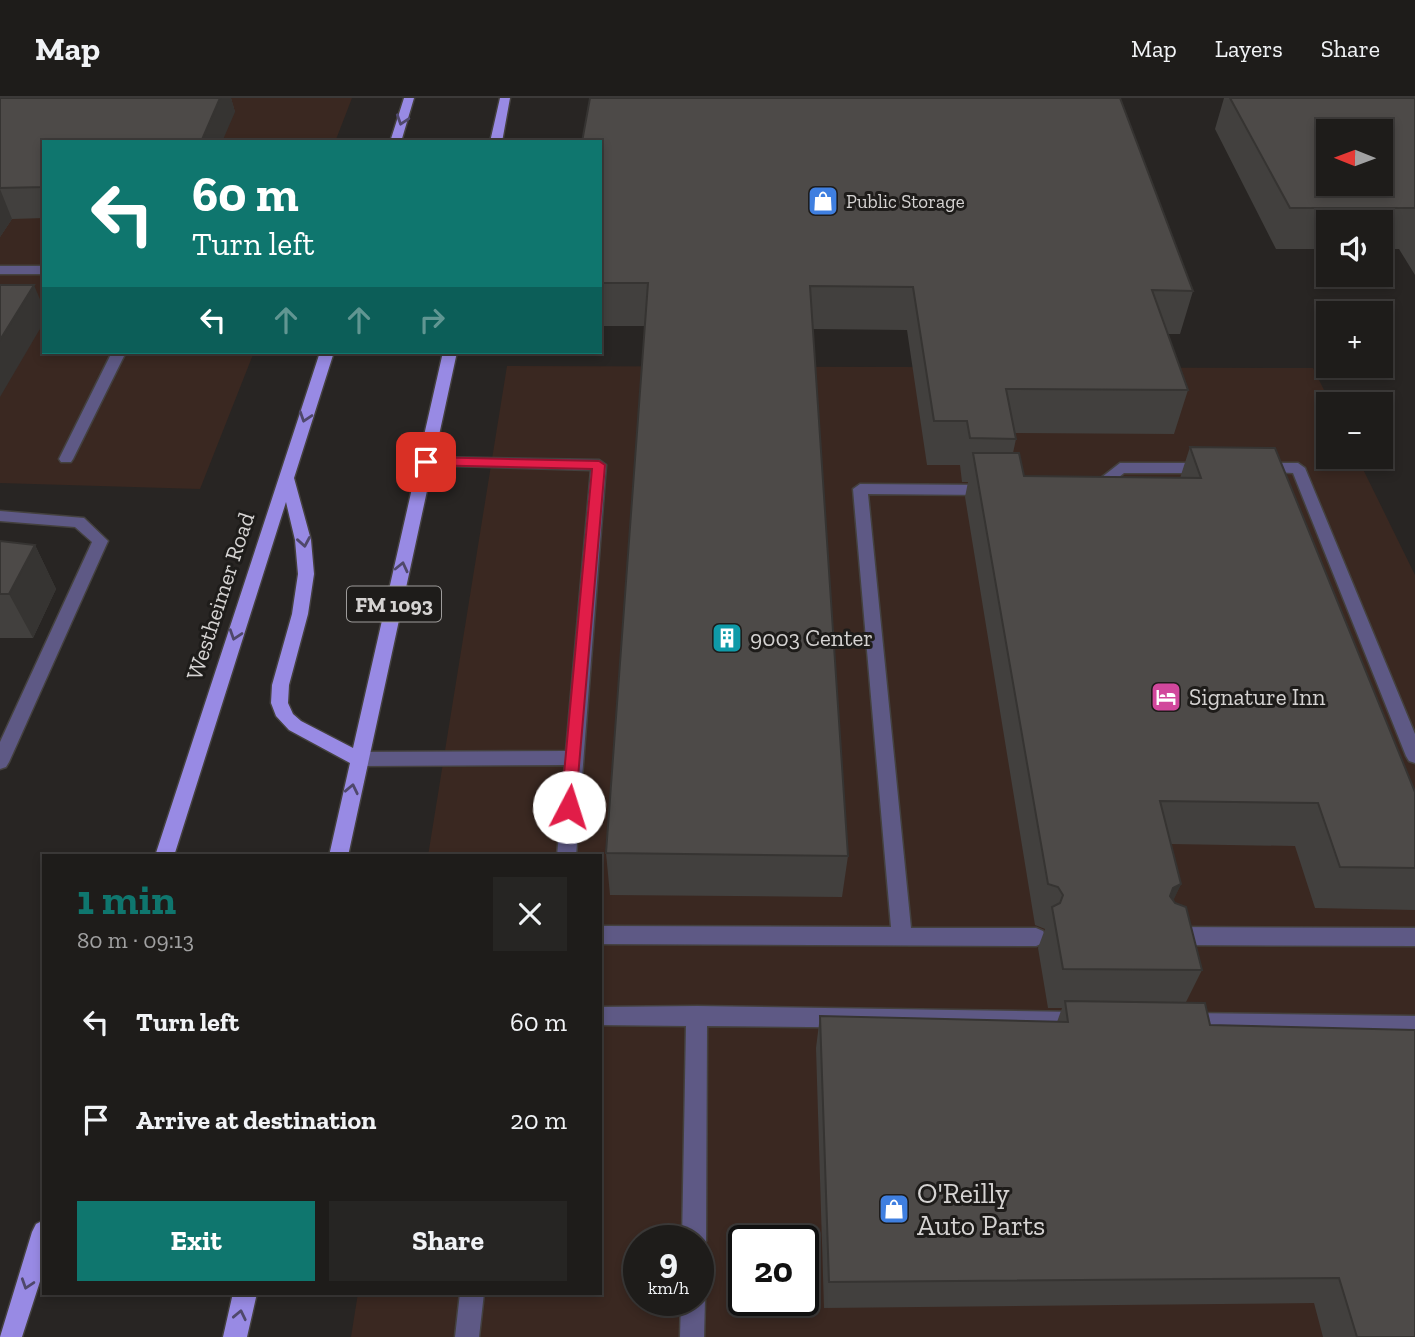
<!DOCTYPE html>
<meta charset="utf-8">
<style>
:root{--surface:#1e1c1a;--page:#262523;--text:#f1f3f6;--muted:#a1a1a2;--line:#3c3a39;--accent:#0f766e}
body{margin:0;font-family:"Zilla Slab",serif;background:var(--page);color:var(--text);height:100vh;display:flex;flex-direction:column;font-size:26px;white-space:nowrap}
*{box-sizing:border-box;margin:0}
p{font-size:23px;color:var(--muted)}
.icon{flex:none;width:38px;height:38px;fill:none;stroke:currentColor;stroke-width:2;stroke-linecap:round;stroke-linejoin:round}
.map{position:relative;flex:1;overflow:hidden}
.details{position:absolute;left:42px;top:756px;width:560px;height:441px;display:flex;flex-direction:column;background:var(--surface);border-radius:0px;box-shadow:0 4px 10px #0003,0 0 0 2px var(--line)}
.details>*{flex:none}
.top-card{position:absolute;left:42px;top:42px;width:560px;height:214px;border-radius:0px;box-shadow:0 4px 10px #0003,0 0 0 2px var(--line);background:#0f766e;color:#fff;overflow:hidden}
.needle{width:46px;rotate:271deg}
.controls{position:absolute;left:1316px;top:21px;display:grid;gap:14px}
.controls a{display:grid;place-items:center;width:77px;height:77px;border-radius:0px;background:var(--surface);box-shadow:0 4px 10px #0003,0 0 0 2px var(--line);font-size:35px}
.speed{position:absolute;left:623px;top:1127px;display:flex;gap:14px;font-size:35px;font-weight:700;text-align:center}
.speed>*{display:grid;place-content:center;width:91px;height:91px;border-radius:50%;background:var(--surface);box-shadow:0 4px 10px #0003,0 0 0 2px var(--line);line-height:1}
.speed small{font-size:18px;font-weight:400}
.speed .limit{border:4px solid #111;border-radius:10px;background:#fff;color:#111}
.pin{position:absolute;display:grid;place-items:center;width:60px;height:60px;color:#fff;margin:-30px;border-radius:14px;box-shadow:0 4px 10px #0006}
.me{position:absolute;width:77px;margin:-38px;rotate:5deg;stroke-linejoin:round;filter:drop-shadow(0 0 5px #0008)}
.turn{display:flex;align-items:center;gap:24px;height:147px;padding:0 35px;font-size:32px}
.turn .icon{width:91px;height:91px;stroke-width:2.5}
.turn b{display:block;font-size:49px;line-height:60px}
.lanes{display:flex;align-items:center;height:66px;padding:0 35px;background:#0003;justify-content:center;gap:35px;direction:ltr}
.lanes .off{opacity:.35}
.round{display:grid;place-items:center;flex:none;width:74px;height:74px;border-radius:0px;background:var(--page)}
.overview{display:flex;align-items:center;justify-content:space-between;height:119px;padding:0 35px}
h1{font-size:42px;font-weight:700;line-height:52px;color:var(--accent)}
.action{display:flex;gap:14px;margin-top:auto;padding:14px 35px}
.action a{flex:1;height:80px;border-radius:0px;background:var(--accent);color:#fff;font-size:28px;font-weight:700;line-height:80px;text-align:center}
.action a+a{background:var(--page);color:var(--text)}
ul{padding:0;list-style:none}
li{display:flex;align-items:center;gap:21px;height:98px;padding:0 35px}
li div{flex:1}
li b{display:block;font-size:26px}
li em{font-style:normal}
header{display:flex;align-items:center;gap:42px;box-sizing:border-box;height:98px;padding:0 35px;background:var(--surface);border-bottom:2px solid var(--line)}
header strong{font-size:33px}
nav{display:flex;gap:38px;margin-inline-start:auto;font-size:24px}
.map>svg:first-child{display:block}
</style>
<header>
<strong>Map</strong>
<nav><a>Map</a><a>Layers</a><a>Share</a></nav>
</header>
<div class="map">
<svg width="1415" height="1239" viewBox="0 0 1415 1239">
<rect width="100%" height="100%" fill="#282523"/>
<!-- commercial -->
<path fill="#3a2821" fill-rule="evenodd" d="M0 0H352L335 44H44V254H254L200 391 0 385Z
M507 268 1313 270 1331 306H1328V359H1357L1415 477V1239H351L358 1195H600V758H428ZM639 1143H698V1202H639ZM744 1143H803V1202H744Z"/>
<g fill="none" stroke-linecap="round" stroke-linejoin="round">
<!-- minor casing -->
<g stroke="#44413f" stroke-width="3">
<path id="minor" d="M0 168H44V176H0Z
M112 254H126L73 361 71 364H61L59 361Z
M426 359 599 362 606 367 576 758H557L565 667 358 668 352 666 349 661 352 656 358 654 566 653 591 372 421 367 419 364Z
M1120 365H1207L1214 370 1207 375H1124L1098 396H1088L1086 393 1088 390Z
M1259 365H1298L1305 370 1415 636V665L1409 663 1406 658 1293 375 1254 373 1252 370Z
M860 386 988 387 995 392 988 397 868 396 911 830H1036L1043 833 1046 839 1043 845 1036 848 600 846V828L891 829 853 391Z
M0 413 84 420 108 443 9 664 6 669 0 671V644L92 444 75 429 0 423Z
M1170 829 1415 830V848L1170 847 1163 844 1160 838 1163 832Z
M697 908 1079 914 1086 916 1089 923 1086 930 1079 932 707 928 706 1143 702 1151 698 1153V1143H682L686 928 600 927V909Z
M1188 915 1415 918V936L1188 933 1181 931 1178 924 1181 917Z
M698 1192 705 1202 704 1239H680L681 1202H698Z
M460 1195H484L479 1239H455Z"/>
</g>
<!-- major casing -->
<g stroke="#44413f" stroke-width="3">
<path id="major" d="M404 0H414L401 44H390Z
M500 0H510L502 44H490Z
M320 254H334L294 380 311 442 314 476 308 516 289 587 288 605 293 616 301 623 353 650 443 254H457L348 758H329L350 665 289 632 276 618 271 605 272 587 292 516 298 476 295 442 286 404 174 758H155Z
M44 1122V1171L22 1239H0L32 1134 36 1126Z
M233 1195H257L247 1239H223Z"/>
</g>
<!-- minor -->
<use href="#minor" fill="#5e5985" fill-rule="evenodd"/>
<!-- major -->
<use href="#major" fill="#988ae4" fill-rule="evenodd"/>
</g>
<!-- wall -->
<path fill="#42403e" d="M0 0H231L235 14 44 44V120L12 121 0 139Z
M1224 0H1415V177L1399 151H1381V124H1328V151H1276L1215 31Z
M600 44 1193 193 1180 236H1167L1188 292 1174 336 1015 335 1016 341 1013 355 1024 378 1180 380 1190 349 1415 694V812L1315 810 1295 748 1171 746 1181 786 1173 802 1202 872 1186 904 1210 927 1415 1239H1323L1314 1205 824 1210 816 950 820 918 1057 924 1062 910H1048L1038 850 1045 831 1035 827 965 399 968 384H962L960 367H927L907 232 813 231 848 758 842 799 610 797 606 755 645 228H600Z
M0 443 35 447 56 491 33 540H0Z"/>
<!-- shaded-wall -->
<path fill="#363432" d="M220 0H231L235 14 222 44H201Z
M0 91 12 121 0 139Z
M34 187 44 211V224L0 299V242Z
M35 447 56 491 33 540 9 496Z
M1181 786 1162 827 1173 790Z"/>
<!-- building -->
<path fill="#4d4a48" stroke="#363432" stroke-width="2" fill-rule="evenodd" d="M0 0H220L201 44H44V89L0 90Z
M590 0H1120L1193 193 1152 192 1188 292 1006 291 1016 341 970 340 967 323H934L913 189 810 188 848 758 606 755 648 185H600V44H582Z
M1230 0H1415V110H1290ZM1328 33H1381V86H1328Z
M0 187H34L0 242Z
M1190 349 1275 350 1415 694V770L1340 769 1318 705 1160 703 1181 786 1173 790 1170 798 1175 805 1186 809 1202 872 1063 871 1052 809 1060 805 1063 797 1058 789 1048 786 973 355H1019L1024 378 1201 380Z
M0 443 35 447 9 496H0Z
M1065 903 1205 905 1210 927 1415 932V1239H1357L1339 1180 829 1184 820 918 1068 924Z"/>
<!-- one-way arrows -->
<defs><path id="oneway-chevron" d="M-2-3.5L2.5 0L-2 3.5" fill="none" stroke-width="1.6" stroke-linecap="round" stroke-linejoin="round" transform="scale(1.75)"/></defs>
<g stroke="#4f486b">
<use href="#oneway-chevron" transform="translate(402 22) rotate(108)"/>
<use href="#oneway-chevron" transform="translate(305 319) rotate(108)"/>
<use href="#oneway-chevron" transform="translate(304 444) rotate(80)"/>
<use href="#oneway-chevron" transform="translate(402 469) rotate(-77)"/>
<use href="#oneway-chevron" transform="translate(235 537) rotate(108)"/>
<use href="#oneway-chevron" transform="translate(352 691) rotate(-78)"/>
<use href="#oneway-chevron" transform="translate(27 1186) rotate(108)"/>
<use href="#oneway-chevron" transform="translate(240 1217) rotate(-78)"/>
</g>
<!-- route -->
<path fill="#e11d48" stroke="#92132f" stroke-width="2" d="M426 359 599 363 605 367 575 714H564L561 709 592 371 422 367V361Z"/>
<!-- icons -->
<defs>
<g id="shop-square" transform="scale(1.575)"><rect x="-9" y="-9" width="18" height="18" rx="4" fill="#3f7fe0" stroke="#1e1c1a"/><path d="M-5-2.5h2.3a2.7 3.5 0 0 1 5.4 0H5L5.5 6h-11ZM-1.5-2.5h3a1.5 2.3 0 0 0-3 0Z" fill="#fff"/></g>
<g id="building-square" transform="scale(1.575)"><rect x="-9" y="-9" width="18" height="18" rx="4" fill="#0f9aa8" stroke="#1e1c1a"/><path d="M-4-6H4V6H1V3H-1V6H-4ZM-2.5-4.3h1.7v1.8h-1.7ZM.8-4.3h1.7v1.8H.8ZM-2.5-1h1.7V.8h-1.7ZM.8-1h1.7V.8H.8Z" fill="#fff"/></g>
<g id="hotel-square" transform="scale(1.575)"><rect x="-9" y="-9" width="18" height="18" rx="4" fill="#d1479c" stroke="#1e1c1a"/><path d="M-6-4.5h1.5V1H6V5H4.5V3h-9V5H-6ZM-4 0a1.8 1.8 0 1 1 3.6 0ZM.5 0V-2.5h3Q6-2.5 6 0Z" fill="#fff"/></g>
</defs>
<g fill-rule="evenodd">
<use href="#shop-square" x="823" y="103"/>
<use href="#building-square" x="727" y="540"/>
<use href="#hotel-square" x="1166" y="599"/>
<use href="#shop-square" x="894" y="1111"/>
</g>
<g text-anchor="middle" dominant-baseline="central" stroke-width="6" stroke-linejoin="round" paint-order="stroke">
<!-- far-poi labels -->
<g font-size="19" fill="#d5d3d2" stroke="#1e1c1a" text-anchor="start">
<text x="846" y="103">Public Storage</text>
</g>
<!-- shield labels -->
<rect fill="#1e1c1a" stroke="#9e9c9b" stroke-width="2" x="347" y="488.5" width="94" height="35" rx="5"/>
<g font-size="21" font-weight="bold" fill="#d5d3d2">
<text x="394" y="506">FM 1093</text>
</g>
<!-- street labels -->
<g font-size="23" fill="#d5d3d2" stroke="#1e1c1a">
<text transform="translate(220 498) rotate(-72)">Westheimer Road</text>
</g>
<!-- poi labels -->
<g font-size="23" fill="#d5d3d2" stroke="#1e1c1a" text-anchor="start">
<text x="750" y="540">9003 Center</text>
<text x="1189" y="599">Signature Inn</text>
</g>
<!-- near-poi labels -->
<g font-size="28" fill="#d5d3d2" stroke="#1e1c1a" text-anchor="start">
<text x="917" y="1095">O'Reilly<tspan x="917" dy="32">Auto Parts</tspan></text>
</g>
</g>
</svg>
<div class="controls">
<a><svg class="needle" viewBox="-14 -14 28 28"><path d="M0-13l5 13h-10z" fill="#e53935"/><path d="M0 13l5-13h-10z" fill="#a1a1a2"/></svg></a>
<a><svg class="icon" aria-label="sound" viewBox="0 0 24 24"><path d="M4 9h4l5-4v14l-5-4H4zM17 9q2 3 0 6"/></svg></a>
<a>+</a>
<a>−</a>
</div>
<div class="speed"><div>9<small>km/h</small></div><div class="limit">20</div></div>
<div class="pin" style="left:426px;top:364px;background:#d93025"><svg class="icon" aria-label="arrive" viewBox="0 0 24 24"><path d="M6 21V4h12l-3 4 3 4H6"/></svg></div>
<svg class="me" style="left:569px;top:709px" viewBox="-20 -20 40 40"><circle r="19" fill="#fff"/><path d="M0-13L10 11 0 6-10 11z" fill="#e11d48"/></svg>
<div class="top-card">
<div class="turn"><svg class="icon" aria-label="left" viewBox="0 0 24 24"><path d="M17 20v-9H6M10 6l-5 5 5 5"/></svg><div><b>60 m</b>Turn left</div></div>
<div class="lanes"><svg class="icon" aria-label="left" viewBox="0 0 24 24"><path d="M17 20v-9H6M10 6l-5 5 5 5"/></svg><svg class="icon off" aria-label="ahead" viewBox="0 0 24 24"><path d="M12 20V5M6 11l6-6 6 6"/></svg><svg class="icon off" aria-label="ahead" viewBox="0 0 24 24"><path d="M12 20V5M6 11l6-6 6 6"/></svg><svg class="icon off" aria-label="right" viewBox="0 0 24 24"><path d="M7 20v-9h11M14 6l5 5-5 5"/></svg></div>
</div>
<section class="details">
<div class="overview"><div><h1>1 min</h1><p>80 m · 09:13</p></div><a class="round"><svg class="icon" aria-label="close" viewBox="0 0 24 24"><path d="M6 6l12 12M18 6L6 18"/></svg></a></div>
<ul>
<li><svg class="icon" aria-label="left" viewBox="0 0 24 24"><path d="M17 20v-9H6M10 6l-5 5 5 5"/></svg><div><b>Turn left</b></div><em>60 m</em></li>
<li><svg class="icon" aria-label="arrive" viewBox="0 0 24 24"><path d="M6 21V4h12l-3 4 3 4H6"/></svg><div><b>Arrive at destination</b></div><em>20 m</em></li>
</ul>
<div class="action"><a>Exit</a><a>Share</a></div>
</section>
</div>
